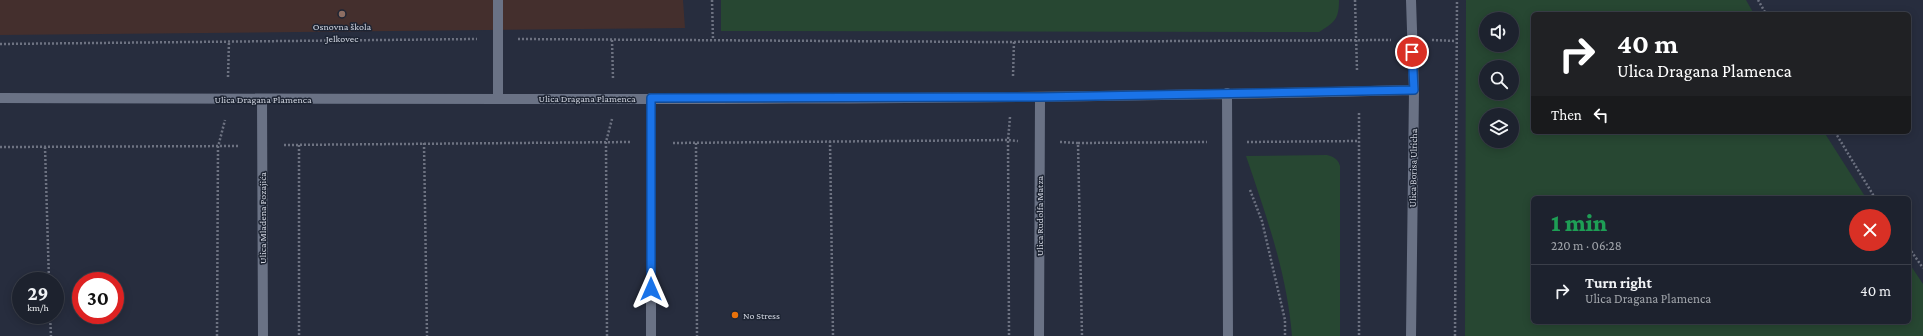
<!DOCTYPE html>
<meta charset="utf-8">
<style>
:root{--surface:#1d222e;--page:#2a2f3a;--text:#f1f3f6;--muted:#a0a4aa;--line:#3b3f4a}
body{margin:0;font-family:"Crimson Pro",serif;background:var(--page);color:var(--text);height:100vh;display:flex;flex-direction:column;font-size:15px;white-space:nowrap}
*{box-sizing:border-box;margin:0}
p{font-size:13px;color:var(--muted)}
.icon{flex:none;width:22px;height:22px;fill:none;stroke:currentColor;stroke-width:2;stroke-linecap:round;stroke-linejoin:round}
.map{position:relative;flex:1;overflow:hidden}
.drawer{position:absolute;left:1531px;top:196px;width:380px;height:128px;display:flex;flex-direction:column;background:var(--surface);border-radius:6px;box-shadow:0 2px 10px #0003,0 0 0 1px var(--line)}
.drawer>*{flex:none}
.hud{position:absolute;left:1531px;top:12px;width:380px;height:122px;border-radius:6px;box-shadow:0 2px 10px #0003,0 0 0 1px var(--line);background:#202124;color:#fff;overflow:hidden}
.buttons{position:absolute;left:1479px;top:12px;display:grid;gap:8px}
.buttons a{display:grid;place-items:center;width:40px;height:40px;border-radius:50%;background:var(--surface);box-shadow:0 2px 10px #0003,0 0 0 1px var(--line);font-size:20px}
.speed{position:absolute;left:12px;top:272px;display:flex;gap:8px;font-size:20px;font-weight:700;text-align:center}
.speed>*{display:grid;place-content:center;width:52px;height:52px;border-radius:50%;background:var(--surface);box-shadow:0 2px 10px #0003,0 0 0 1px var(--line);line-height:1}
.speed small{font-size:10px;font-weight:400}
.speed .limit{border:6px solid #d22;background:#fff;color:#111}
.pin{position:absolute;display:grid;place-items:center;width:34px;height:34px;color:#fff;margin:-17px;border:2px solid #fff;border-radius:50%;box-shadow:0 1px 4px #0007}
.me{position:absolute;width:44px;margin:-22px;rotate:0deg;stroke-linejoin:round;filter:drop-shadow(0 0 3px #0008)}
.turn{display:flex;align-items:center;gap:14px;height:84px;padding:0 20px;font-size:18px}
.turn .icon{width:52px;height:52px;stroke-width:2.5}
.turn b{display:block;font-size:28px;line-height:34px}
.then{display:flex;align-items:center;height:38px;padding:0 20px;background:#0003;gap:8px;font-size:15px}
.round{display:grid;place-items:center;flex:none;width:42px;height:42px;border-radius:21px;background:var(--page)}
.headline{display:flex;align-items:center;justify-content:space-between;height:68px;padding:0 20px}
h1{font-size:24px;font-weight:800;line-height:30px;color:#1e9e55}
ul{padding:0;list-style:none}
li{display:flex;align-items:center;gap:12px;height:52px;padding:0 20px;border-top:1px solid var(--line)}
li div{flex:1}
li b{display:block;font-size:15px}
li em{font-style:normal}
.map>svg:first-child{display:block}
</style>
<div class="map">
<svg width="1923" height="336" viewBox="0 0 1923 336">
<rect width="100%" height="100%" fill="#272d3e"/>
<!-- education -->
<path fill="#442f2d" d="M0 0H683L685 28 0 35Z"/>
<!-- green -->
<path fill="#274732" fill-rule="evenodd" d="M721 0H1339C1339 19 1335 22 1319 32L721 31Z
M1466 0H1746L1754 14H1533V132H1824L1866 198H1533V322H1909V263L1923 284V336H1465ZM1486 19H1512V45H1486ZM1486 67H1512V93H1486ZM1486 115H1512V141H1486Z
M1327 155C1334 157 1338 159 1340 166V336H1292C1287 273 1266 215 1246 156Z"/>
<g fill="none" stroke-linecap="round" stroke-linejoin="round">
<!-- path -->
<path stroke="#6d7281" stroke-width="2.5" stroke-dasharray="2 2" stroke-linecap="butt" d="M712 0 713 40
M1355 0 1357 70
M1758 0 1766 14
M518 39 993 42 1391 40
M612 40 613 79
M1432 40 1456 41
M0 44 477 39
M1013 76 1014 41
M228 77 229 41
M1359 113V336
M1010 117 1008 140 1018 141
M1835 132 1875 198
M830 141 833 336
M1060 142 1078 143 1082 336
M1247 142 1359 141
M424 143 427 336
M673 143 1008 140 1009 336
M696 143 697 336
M1078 143 1207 142
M284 145 631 142
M299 145V336
M0 147 240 146
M45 147 49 281
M1250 190 1262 221 1285 320V336
M1909 248 1923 268
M50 315 51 336
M217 336 218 147 225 120
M607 336 606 142 612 119
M1455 336 1457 0"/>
<!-- minor -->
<path stroke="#6a7285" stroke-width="10" d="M498 0V99
M1227 93 1228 336
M0 98C471 99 943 102 1414 90
M651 98V336
M262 100 263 336
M1039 336 1040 97
M1411 336 1414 90 1411 0"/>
</g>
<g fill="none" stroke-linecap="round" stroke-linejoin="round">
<!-- route casing -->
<g stroke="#114b97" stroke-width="10">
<path id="route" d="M651 289V98L1040 97 1414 90 1412 52"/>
</g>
<!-- route -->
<use href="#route" stroke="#1a73e8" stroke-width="7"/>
</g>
<!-- markers -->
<circle fill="#8d6e63" stroke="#1d2433" stroke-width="1.5" cx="342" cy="14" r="4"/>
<circle fill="#e8710a" stroke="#1d2433" stroke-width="1.5" cx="735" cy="315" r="4"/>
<g text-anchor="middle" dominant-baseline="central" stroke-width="3" stroke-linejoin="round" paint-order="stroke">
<!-- poi labels -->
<g font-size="10" fill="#d0d4df" stroke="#1d2433">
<text x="342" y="26">Osnovna škola<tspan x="342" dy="12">Jelkovec</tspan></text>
<text x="743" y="315" text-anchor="start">No Stress</text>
</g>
<!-- street labels -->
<g font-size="10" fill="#d0d4df" stroke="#1d2433">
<text x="587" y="98">Ulica Dragana Plamenca</text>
<text x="263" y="99">Ulica Dragana Plamenca</text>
<text transform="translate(1413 168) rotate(-89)">Ulica Borisa Ulricha</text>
<text transform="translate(1039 216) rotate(-90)">Ulica Rudolfa Matza</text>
<text transform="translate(262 218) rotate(-90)">Ulica Mladena Pozajića</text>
</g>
</g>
</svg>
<div class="buttons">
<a><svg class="icon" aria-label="sound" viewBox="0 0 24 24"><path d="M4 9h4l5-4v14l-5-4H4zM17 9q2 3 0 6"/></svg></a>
<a><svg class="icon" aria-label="search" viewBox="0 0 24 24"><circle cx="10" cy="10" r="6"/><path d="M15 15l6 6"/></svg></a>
<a><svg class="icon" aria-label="layers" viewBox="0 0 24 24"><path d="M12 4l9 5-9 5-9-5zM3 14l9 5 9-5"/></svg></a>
</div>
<div class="speed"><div>29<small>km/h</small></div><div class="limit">30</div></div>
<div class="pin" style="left:1412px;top:52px;background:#d93025"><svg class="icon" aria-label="arrive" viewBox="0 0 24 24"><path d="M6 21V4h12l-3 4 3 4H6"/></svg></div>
<svg class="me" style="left:651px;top:289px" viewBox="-20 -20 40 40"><path d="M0-17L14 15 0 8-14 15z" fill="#1a73e8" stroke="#fff" stroke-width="4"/></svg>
<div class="hud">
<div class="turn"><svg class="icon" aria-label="right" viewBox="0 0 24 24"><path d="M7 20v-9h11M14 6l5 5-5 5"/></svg><div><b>40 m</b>Ulica Dragana Plamenca</div></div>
<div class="then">Then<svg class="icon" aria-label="left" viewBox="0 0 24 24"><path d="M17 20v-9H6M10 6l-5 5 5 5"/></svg></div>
</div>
<section class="drawer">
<div class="headline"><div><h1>1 min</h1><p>220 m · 06:28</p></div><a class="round" style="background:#d93025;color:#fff"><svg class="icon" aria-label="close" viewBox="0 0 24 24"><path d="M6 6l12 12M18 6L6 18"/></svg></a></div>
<ul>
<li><svg class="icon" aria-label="right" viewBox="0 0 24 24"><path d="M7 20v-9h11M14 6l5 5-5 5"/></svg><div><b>Turn right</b><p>Ulica Dragana Plamenca</p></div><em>40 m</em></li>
</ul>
</section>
</div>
